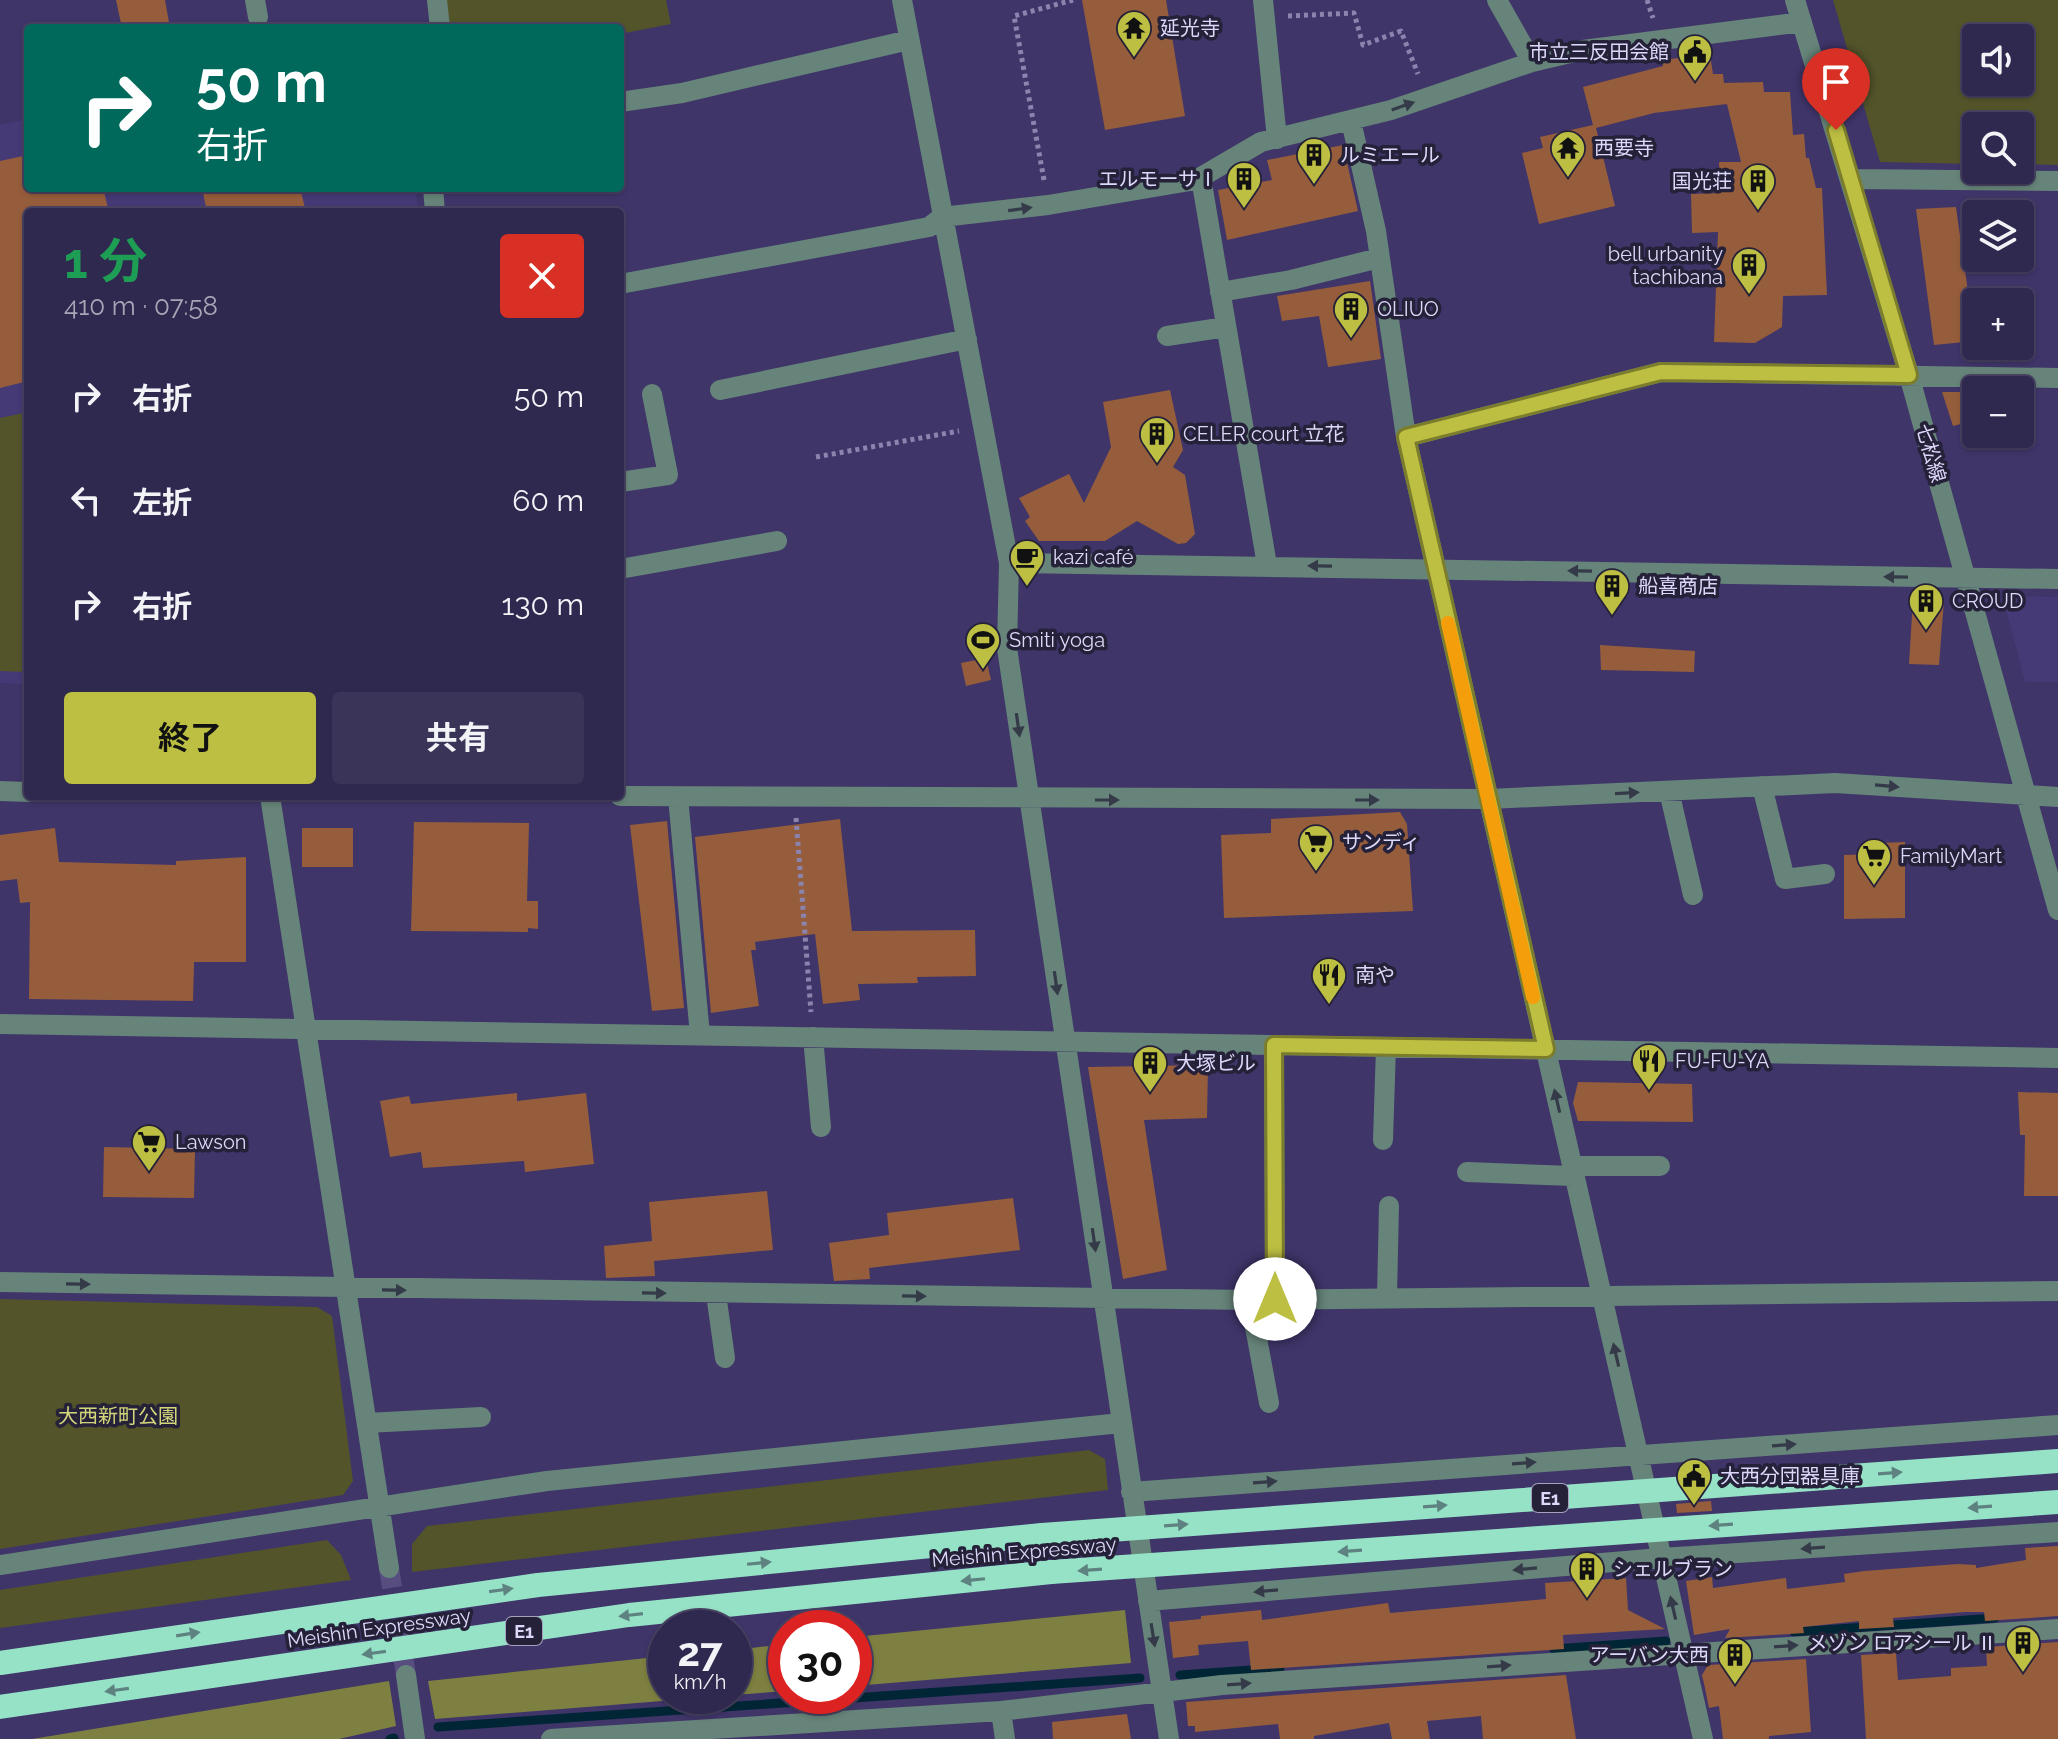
<!DOCTYPE html>
<html lang="ja">
<meta charset="utf-8">
<style>
:root{--surface:#2f284f;--page:#3b3459;--text:#f1f3f6;--muted:#a7a6b7;--line:#4a4466;--accent:#bdbf43}
body{margin:0;font-family:Raleway,"Noto Sans JP",sans-serif;background:var(--page);color:var(--text);height:100vh;display:flex;flex-direction:column;font-size:30px;white-space:nowrap}
*{box-sizing:border-box;margin:0}
p{font-size:26px;color:var(--muted)}
.icon{flex:none;width:44px;height:44px;fill:none;stroke:currentColor;stroke-width:2;stroke-linecap:round;stroke-linejoin:round}
.map{position:relative;flex:1;overflow:hidden}
.panel{position:absolute;left:24px;top:208px;width:600px;height:592px;display:flex;flex-direction:column;background:var(--surface);border-radius:8px;box-shadow:0 2px 6px #0004,0 0 0 2px var(--line)}
.panel>*{flex:none}
.guide{position:absolute;left:24px;top:24px;width:600px;height:168px;border-radius:8px;box-shadow:0 2px 6px #0004,0 0 0 2px var(--line);background:#00695c;color:#fff;overflow:hidden}
.controls{position:absolute;left:1962px;top:24px;display:grid;gap:16px}
.controls a{display:grid;place-items:center;width:72px;height:72px;border-radius:8px;background:var(--surface);box-shadow:0 2px 6px #0004,0 0 0 2px var(--line);font-size:40px}
.speed{position:absolute;left:648px;top:1610px;display:flex;gap:16px;font-size:40px;font-weight:700;text-align:center}
.speed>*{display:grid;place-content:center;width:104px;height:104px;border-radius:50%;background:var(--surface);box-shadow:0 2px 6px #0004,0 0 0 2px var(--line);line-height:1}
.speed small{font-size:20px;font-weight:400}
.speed .limit{border:12px solid #d22;background:#fff;color:#111}
.pin{position:absolute;display:grid;place-items:center;width:68px;height:68px;color:#fff;margin:-82px -34px;border-radius:50% 50% 50% 0;rotate:-45deg;box-shadow:0 0 8px #0007}
.pin .icon{rotate:45deg}
.me{position:absolute;width:88px;margin:-44px;rotate:0deg;stroke-linejoin:round;filter:drop-shadow(0 0 6px #0008)}
.turn{display:flex;align-items:center;gap:28px;height:168px;padding:0 40px;font-size:36px}
.turn .icon{width:104px;height:104px;stroke-width:2.5}
.turn b{display:block;font-size:56px;line-height:68px}
.round{display:grid;place-items:center;flex:none;width:84px;height:84px;border-radius:8px;background:var(--page)}
.headline{display:flex;align-items:center;justify-content:space-between;height:136px;padding:0 40px}
h1{font-size:48px;font-weight:700;line-height:60px;color:#1e9e55}
.action{display:flex;gap:16px;margin-top:auto;padding:16px 40px}
.action a{flex:1;height:92px;border-radius:8px;background:var(--accent);color:#111;font-size:32px;font-weight:700;line-height:92px;text-align:center}
.action a+a{background:var(--page);color:var(--text)}
ul{padding:0;list-style:none}
li{display:flex;align-items:center;gap:24px;height:104px;padding:0 40px}
li div{flex:1}
li b{display:block;font-size:30px}
li em{font-style:normal}
.map>svg:first-child{display:block}
</style>
<div class="map">
<svg width="2058" height="1739" viewBox="0 0 2058 1739">
<rect width="100%" height="100%" fill="#3f3569"/>
<!-- built -->
<path fill="#463a76" d="M28 119V188H415L419 212H28V684L0 683V125Z
M2014 596 2058 597V682H2025L2006 610Z"/>
<!-- green -->
<path fill="#53542a" fill-rule="evenodd" d="M446 0H666L671 24 620 34V28H450Z
M1833 0H2058V165L2020 164V126H1976V164L1880 162ZM2020 38V82H1976V38Z
M28 412V672L0 671V418Z
M0 1299 317 1307 332 1316 353 1481 343 1495 0 1549Z
M1089 1450 1105 1459 1108 1490 412 1572V1544L427 1526Z
M327 1540 341 1555 351 1580 0 1628V1590Z"/>
<!-- forest -->
<path fill="#7e8041" d="M1125 1610 1131 1663 854 1686V1637Z
M786 1644V1691L734 1695V1650Z
M666 1656V1696H725L435 1719 428 1681Z
M389 1681 396 1726 339 1739H32Z"/>
<g fill="none" stroke-linecap="round" stroke-linejoin="round">
<!-- stream -->
<path stroke="#002636" stroke-width="9" d="M1794 1632 1995 1618
M1554 1649 1666 1641
M1180 1675 1280 1668
M438 1727 1140 1678
M390 1739 394 1738"/>
</g>
<!-- building -->
<path fill="#965d3c" d="M116 0H165L170 28H122Z
M1082 0H1166L1185 116 1105 130Z
M1710 54 1713 74H1723L1724 83 1763 82 1764 92H1790L1793 135 1804 134 1806 158H1809L1816 188H1822L1827 295 1783 296 1782 327 1755 343 1714 342 1718 232 1692 233 1691 194 1720 193 1719 162H1741L1726 100 1727 104 1654 113 1596 128 1615 206 1539 224 1522 153 1543 148 1540 137 1593 125 1583 87 1663 66 1662 60Z
M1343 145 1358 211 1227 240 1218 190 1272 180 1267 160Z
M28 155V188H103L109 212H28V381L0 388V161Z
M202 188H300L306 212H207Z
M1956 207 1975 341 1934 345 1916 209Z
M1370 281 1381 359 1328 367 1319 316 1282 321 1277 296Z
M1170 390 1183 450 1173 467 1185 475 1195 534 1186 543 1178 544 1137 521 1105 541H1039L1025 521 1030 517 1019 498 1069 474 1084 503 1111 447 1103 402Z
M1942 392H1976V420L1953 426Z
M1913 599 1944 600 1939 665 1909 664Z
M1600 645 1695 651 1694 672 1601 670Z
M986 658 991 680 966 686 961 663Z
M1400 812 1407 824 1413 911 1224 918 1221 835 1271 833V819Z
M840 819 852 931 975 930 976 976 917 977 918 983 858 984 860 1000 823 1004 815 934 755 942 756 950H751L759 1006 711 1013 695 837Z
M667 821 684 1008 652 1011 630 825Z
M414 822 529 823 527 901H538V929L528 928V932L411 931Z
M55 828 59 862 176 865V861L246 857V962H194L193 1001 29 999 30 902 20 903 17 879 0 881V835Z
M302 828H353V867H302Z
M1905 842V918L1844 919V855L1876 854 1878 843Z
M1208 1065 1207 1118 1144 1120 1167 1270 1123 1279 1088 1067Z
M1578 1082 1692 1084 1693 1122 1578 1121 1573 1103Z
M2018 1092 2058 1093V1196H2024L2025 1135H2020Z
M517 1093V1101L586 1093 594 1164 525 1172 524 1161 423 1168 421 1152 390 1157 380 1101 409 1096 411 1104Z
M104 1147 195 1149 194 1198 103 1197Z
M767 1191 773 1250 654 1261 655 1276 606 1278 604 1246 652 1241 649 1202Z
M1013 1198 1020 1250 869 1268 870 1279 834 1281 829 1243 889 1235 887 1213Z
M1711 1501 1712 1511 1677 1513 1676 1504Z
M2058 1546V1616L1985 1621 1984 1612H1965L1893 1618 1894 1627 1859 1629V1621L1803 1627 1804 1633 1725 1638 1730 1629 1694 1635 1686 1581 1712 1577 1713 1588 1786 1578 1787 1589 1845 1582 1844 1574 1864 1571 1958 1564 1976 1565V1568L2026 1560 2025 1548Z
M1626 1578 1628 1610 1665 1629 1563 1635 1564 1649 1251 1670 1248 1641 1198 1645 1199 1655 1173 1658 1169 1622 1201 1619V1616L1261 1610 1262 1620 1388 1603 1390 1613 1546 1599 1545 1583Z
M2058 1642V1739H1866L1861 1655 1896 1653 1898 1680 1951 1676V1668L1987 1666 1986 1647Z
M1806 1659 1811 1732 1769 1736V1739H1723L1719 1706 1709 1708 1705 1688 1702 1675 1708 1665Z
M1566 1675 1576 1739H1483L1481 1716 1427 1721 1430 1739H1392L1389 1723 1314 1736V1739H1280L1278 1724 1195 1732V1726H1188L1186 1702Z
M1127 1714 1131 1739H1053L1052 1722Z"/>
<g fill="none" stroke-linecap="round" stroke-linejoin="round">
<!-- minor-tunnel -->
<path stroke="#574d7f" stroke-width="20" stroke-dasharray="20 10" stroke-linecap="butt" d="M389 1568 406 1675"/>
<!-- path -->
<path stroke="#8b84ae" stroke-width="5" stroke-dasharray="4 4" stroke-linecap="butt" d="M1647 0 1653 18
M1288 16 1354 13 1363 45 1401 31 1418 74
M1044 180 1014 16 1073 0
M816 457 959 431
M796 818 811 1012"/>
<!-- minor -->
<path stroke="#668479" stroke-width="20" d="M255 0 258 17
M437 0 440 28
M902 0 1009 563 1007 648 1169 1739
M1263 0 1277 139
M1497 0 1532 62
M1795 0 1909 375 2058 910
M620 102 682 93 909 40
M1351 121 1376 231 1406 437 1703 1739
M1201 178 1267 565
M1851 179 2058 181
M433 188 435 212
M620 284 929 227 942 217 1048 205 1196 180 1261 142 1391 110 1532 62 1583 50 1802 22
M1220 292 1291 280 1379 258
M1167 336 1226 327
M720 390 967 339
M1406 437 1661 372 2058 378
M620 482 668 475 652 394
M1009 563 2058 579
M620 569 777 541
M1762 786 1785 879 1825 874
M0 791 28 792
M1669 791 1693 895
M270 796 389 1568
M620 796 1489 799 1835 783 2058 797
M678 797 700 1035
M0 1024 2058 1058
M813 1037 821 1127
M1274 1045 1275 1299
M1383 1140 1386 1047
M1572 1166H1660
M1467 1172 1573 1176
M0 1282 1250 1300 2058 1291
M716 1294 725 1358
M1387 1296 1389 1206
M1250 1300 1269 1403
M367 1423 481 1417
M1131 1492 2058 1425
M0 1565 547 1481 1121 1423
M1148 1601 1661 1558 2058 1532
M406 1675 415 1739
M1001 1711 1005 1739
M551 1739 1001 1711 1222 1685 2058 1629"/>
<!-- highway -->
<path stroke="#96e2c7" stroke-width="24" d="M0 1663 538 1585 1042 1535
M0 1707 629 1615 1051 1572"/>
<!-- highway-bridge -->
<path stroke="#96e2c7" stroke-width="24" d="M1042 1535 2058 1461
M1051 1572 2058 1502"/>
</g>
<!-- one-way arrows -->
<defs><path id="oneway-solid" d="M-6-.8H1V-3.2L6.5 0L1 3.2V.8H-6Z" transform="scale(2)"/></defs>
<g fill="#353a49">
<use href="#oneway-solid" transform="translate(1403 106) rotate(-19)"/>
<use href="#oneway-solid" transform="translate(1020 209) rotate(-8)"/>
<use href="#oneway-solid" transform="translate(1320 566) rotate(-179)"/>
<use href="#oneway-solid" transform="translate(1580 571) rotate(-179)"/>
<use href="#oneway-solid" transform="translate(1896 577) rotate(-179)"/>
<use href="#oneway-solid" transform="translate(1018 725) rotate(82)"/>
<use href="#oneway-solid" transform="translate(1887 786) rotate(5)"/>
<use href="#oneway-solid" transform="translate(1627 793) rotate(-3)"/>
<use href="#oneway-solid" transform="translate(1107 800)"/>
<use href="#oneway-solid" transform="translate(1367 800)"/>
<use href="#oneway-solid" transform="translate(1056 983) rotate(82)"/>
<use href="#oneway-solid" transform="translate(1557 1101) rotate(-103)"/>
<use href="#oneway-solid" transform="translate(1094 1240) rotate(82)"/>
<use href="#oneway-solid" transform="translate(78 1284) rotate(1)"/>
<use href="#oneway-solid" transform="translate(394 1290) rotate(1)"/>
<use href="#oneway-solid" transform="translate(654 1293) rotate(1)"/>
<use href="#oneway-solid" transform="translate(914 1296) rotate(1)"/>
<use href="#oneway-solid" transform="translate(1616 1355) rotate(-103)"/>
<use href="#oneway-solid" transform="translate(1784 1445) rotate(-4)"/>
<use href="#oneway-solid" transform="translate(1524 1463) rotate(-4)"/>
<use href="#oneway-solid" transform="translate(1265 1482) rotate(-4)"/>
<use href="#oneway-solid" transform="translate(1813 1548) rotate(176)"/>
<use href="#oneway-solid" transform="translate(1525 1569) rotate(175)"/>
<use href="#oneway-solid" transform="translate(1266 1591) rotate(175)"/>
<use href="#oneway-solid" transform="translate(1673 1608) rotate(-103)"/>
<use href="#oneway-solid" transform="translate(1153 1635) rotate(81)"/>
<use href="#oneway-solid" transform="translate(1786 1646) rotate(-4)"/>
<use href="#oneway-solid" transform="translate(1499 1666) rotate(-4)"/>
<use href="#oneway-solid" transform="translate(1239 1684) rotate(-4)"/>
</g>
<g fill="#5e8280">
<use href="#oneway-solid" transform="translate(1890 1473) rotate(-4)"/>
<use href="#oneway-solid" transform="translate(1435 1506) rotate(-4)"/>
<use href="#oneway-solid" transform="translate(1980 1507) rotate(176)"/>
<use href="#oneway-solid" transform="translate(1176 1525) rotate(-4)"/>
<use href="#oneway-solid" transform="translate(1721 1525) rotate(176)"/>
<use href="#oneway-solid" transform="translate(1350 1551) rotate(176)"/>
<use href="#oneway-solid" transform="translate(759 1563) rotate(-6)"/>
<use href="#oneway-solid" transform="translate(1090 1570) rotate(176)"/>
<use href="#oneway-solid" transform="translate(973 1580) rotate(174)"/>
<use href="#oneway-solid" transform="translate(501 1590) rotate(-8)"/>
<use href="#oneway-solid" transform="translate(631 1615) rotate(173)"/>
<use href="#oneway-solid" transform="translate(188 1634) rotate(-9)"/>
<use href="#oneway-solid" transform="translate(374 1653) rotate(172)"/>
<use href="#oneway-solid" transform="translate(117 1690) rotate(172)"/>
</g>
<g fill="none" stroke-linecap="round" stroke-linejoin="round">
<!-- route casing -->
<g stroke="#7b7c2c" stroke-width="20">
<path id="route" d="M1275 1299 1274 1045 1546 1049 1406 437 1661 372 1909 375 1836 130"/>
</g>
<!-- route -->
<use href="#route" stroke="#bdbf43" stroke-width="14"/>
<!-- slow -->
<path stroke="#f59e0b" stroke-width="14" d="M1448 623 1533 997"/>
</g>
<!-- icons -->
<defs>
<g id="temple-pin" transform="scale(1.8)"><path d="M0 17L-7.5 6A9.5 9.5 0 1 1 7.5 6Z" fill="#bdbf43" stroke="#252139"/><path d="M0-6L5-2H3V0L6.5 2.5H4V6H1.5V3h-3V6H-4V2.5H-6.5L-3 0V-2H-5Z" fill="#111"/></g>
<g id="civic-pin" transform="scale(1.8)"><path d="M0 17L-7.5 6A9.5 9.5 0 1 1 7.5 6Z" fill="#bdbf43" stroke="#252139"/><path d="M-.6-6.5H3V-4.5H.6V-3L4-1V1h2V6H-6V1h2V-1L-.6-3ZM-1.2 2.5V6h2.4V2.5Z" fill="#111"/></g>
<g id="building-pin" transform="scale(1.8)"><path d="M0 17L-7.5 6A9.5 9.5 0 1 1 7.5 6Z" fill="#bdbf43" stroke="#252139"/><path d="M-4-6H4V6H1V3H-1V6H-4ZM-2.5-4.3h1.7v1.8h-1.7ZM.8-4.3h1.7v1.8H.8ZM-2.5-1h1.7V.8h-1.7ZM.8-1h1.7V.8H.8Z" fill="#111"/></g>
<g id="cafe-pin" transform="scale(1.8)"><path d="M0 17L-7.5 6A9.5 9.5 0 1 1 7.5 6Z" fill="#bdbf43" stroke="#252139"/><path d="M-5.5-4.5H6V0H3Q3 3.5 0 3.5H-2.5Q-5.5 3.5-5.5 0ZM3-3.2v2h1.7v-2ZM-6 4.5H4V6H-6Z" fill="#111"/></g>
<g id="stadium-pin" transform="scale(1.8)"><path d="M0 17L-7.5 6A9.5 9.5 0 1 1 7.5 6Z" fill="#bdbf43" stroke="#252139"/><path d="M0-5a6.5 5 0 1 0 0 10a6.5 5 0 1 0 0-10ZM-3.5-1.8h7v3.6h-7Z" fill="#111"/></g>
<g id="supermarket-pin" transform="scale(1.8)"><path d="M0 17L-7.5 6A9.5 9.5 0 1 1 7.5 6Z" fill="#bdbf43" stroke="#252139"/><path d="M-6-5.5h2.5l.6 2H6L4.5 2H-2.5L-4.4-4H-6ZM-1.5 3.2a1.3 1.3 0 1 0 .1 0ZM3 3.2a1.3 1.3 0 1 0 .1 0Z" fill="#111"/></g>
<g id="restaurant-pin" transform="scale(1.8)"><path d="M0 17L-7.5 6A9.5 9.5 0 1 1 7.5 6Z" fill="#bdbf43" stroke="#252139"/><path d="M-5-6h1v4h1v-4h1v4h1v-4h1v5L-1.5 .5V6h-2V.5L-5-1ZM5-6V6H3V1.5H1.5Q1.5-4 5-6Z" fill="#111"/></g>
</defs>
<g fill-rule="evenodd">
<use href="#temple-pin" x="1134" y="28"/>
<use href="#civic-pin" x="1695" y="52"/>
<use href="#temple-pin" x="1568" y="148"/>
<use href="#building-pin" x="1314" y="155"/>
<use href="#building-pin" x="1244" y="179"/>
<use href="#building-pin" x="1758" y="181"/>
<use href="#building-pin" x="1749" y="265"/>
<use href="#building-pin" x="1351" y="309"/>
<use href="#building-pin" x="1157" y="434"/>
<use href="#cafe-pin" x="1027" y="557"/>
<use href="#building-pin" x="1612" y="586"/>
<use href="#building-pin" x="1926" y="601"/>
<use href="#stadium-pin" x="983" y="640"/>
<use href="#supermarket-pin" x="1316" y="842"/>
<use href="#supermarket-pin" x="1874" y="856"/>
<use href="#restaurant-pin" x="1329" y="975"/>
<use href="#restaurant-pin" x="1649" y="1061"/>
<use href="#building-pin" x="1150" y="1063"/>
<use href="#supermarket-pin" x="149" y="1142"/>
<use href="#civic-pin" x="1694" y="1476"/>
<use href="#building-pin" x="1587" y="1569"/>
<use href="#building-pin" x="2023" y="1643"/>
<use href="#building-pin" x="1735" y="1655"/>
</g>
<g text-anchor="middle" dominant-baseline="central" stroke-width="7" stroke-linejoin="round" paint-order="stroke">
<!-- shield labels -->
<g fill="#252139" stroke="#a5a1bf" stroke-width="2">
<rect x="1532" y="1484" width="36" height="28" rx="6"/>
<rect x="506" y="1617" width="36" height="28" rx="6"/>
</g>
<g font-size="18" font-weight="bold" fill="#dcd8f9">
<text x="1550" y="1498">E1</text>
<text x="524" y="1631">E1</text>
</g>
<!-- poi labels -->
<g font-size="20" fill="#dcd8f9" stroke="#252139" text-anchor="start">
<text x="1160" y="28">延光寺</text>
<text x="1669" y="52" text-anchor="end">市立三反田会館</text>
<text x="1594" y="148">西要寺</text>
<text x="1340" y="155">ルミエール</text>
<text x="1218" y="179" text-anchor="end">エルモーサⅠ</text>
<text x="1732" y="181" text-anchor="end">国光荘</text>
<text x="1723" y="254" text-anchor="end">bell urbanity<tspan x="1723" dy="23">tachibana</tspan></text>
<text x="1377" y="309">OLIUO</text>
<text x="1183" y="434">CELER court 立花</text>
<text x="1053" y="557">kazi café</text>
<text x="1638" y="586">船喜商店</text>
<text x="1952" y="601">CROUD</text>
<text x="1009" y="640">Smiti yoga</text>
<text x="1342" y="842">サンディ</text>
<text x="1900" y="856">FamilyMart</text>
<text x="1355" y="975">南や</text>
<text x="1675" y="1061">FU-FU-YA</text>
<text x="1176" y="1063">大塚ビル</text>
<text x="175" y="1142">Lawson</text>
<text x="1720" y="1476">大西分団器具庫</text>
<text x="1613" y="1569">シェルブラン</text>
<text x="1997" y="1643" text-anchor="end">メゾン ロアシール Ⅱ</text>
<text x="1709" y="1655" text-anchor="end">アーバン大西</text>
</g>
<!-- street labels -->
<g font-size="20" fill="#dcd8f9" stroke="#252139">
<text transform="translate(1931 453) rotate(74)">七松線</text>
<text transform="translate(1024 1552) rotate(-5)">Meishin Expressway</text>
<text transform="translate(379 1628) rotate(-8)">Meishin Expressway</text>
</g>
<!-- park labels -->
<g font-size="20" fill="#d2d579" stroke="#252139">
<text x="118" y="1416">大西新町公園</text>
</g>
</g>
</svg>
<div class="controls">
<a><svg class="icon" aria-label="sound" viewBox="0 0 24 24"><path d="M4 9h4l5-4v14l-5-4H4zM17 9q2 3 0 6"/></svg></a>
<a><svg class="icon" aria-label="search" viewBox="0 0 24 24"><circle cx="10" cy="10" r="6"/><path d="M15 15l6 6"/></svg></a>
<a><svg class="icon" aria-label="layers" viewBox="0 0 24 24"><path d="M12 4l9 5-9 5-9-5zM3 14l9 5 9-5"/></svg></a>
<a>+</a>
<a>−</a>
</div>
<div class="speed"><div>27<small>km/h</small></div><div class="limit">30</div></div>
<div class="pin" style="left:1836px;top:130px;background:#d93025"><svg class="icon" aria-label="arrive" viewBox="0 0 24 24"><path d="M6 21V4h12l-3 4 3 4H6"/></svg></div>
<svg class="me" style="left:1275px;top:1299px" viewBox="-20 -20 40 40"><circle r="19" fill="#fff"/><path d="M0-13L10 11 0 6-10 11z" fill="#bdbf43"/></svg>
<div class="guide">
<div class="turn"><svg class="icon" aria-label="right" viewBox="0 0 24 24"><path d="M7 20v-9h11M14 6l5 5-5 5"/></svg><div><b>50 m</b>右折</div></div>
</div>
<section class="panel">
<div class="headline"><div><h1>1 分</h1><p>410 m · 07:58</p></div><a class="round" style="background:#d93025;color:#fff"><svg class="icon" aria-label="close" viewBox="0 0 24 24"><path d="M6 6l12 12M18 6L6 18"/></svg></a></div>
<ul>
<li><svg class="icon" aria-label="right" viewBox="0 0 24 24"><path d="M7 20v-9h11M14 6l5 5-5 5"/></svg><div><b>右折</b></div><em>50 m</em></li>
<li><svg class="icon" aria-label="left" viewBox="0 0 24 24"><path d="M17 20v-9H6M10 6l-5 5 5 5"/></svg><div><b>左折</b></div><em>60 m</em></li>
<li><svg class="icon" aria-label="right" viewBox="0 0 24 24"><path d="M7 20v-9h11M14 6l5 5-5 5"/></svg><div><b>右折</b></div><em>130 m</em></li>
</ul>
<div class="action"><a>終了</a><a>共有</a></div>
</section>
</div>
